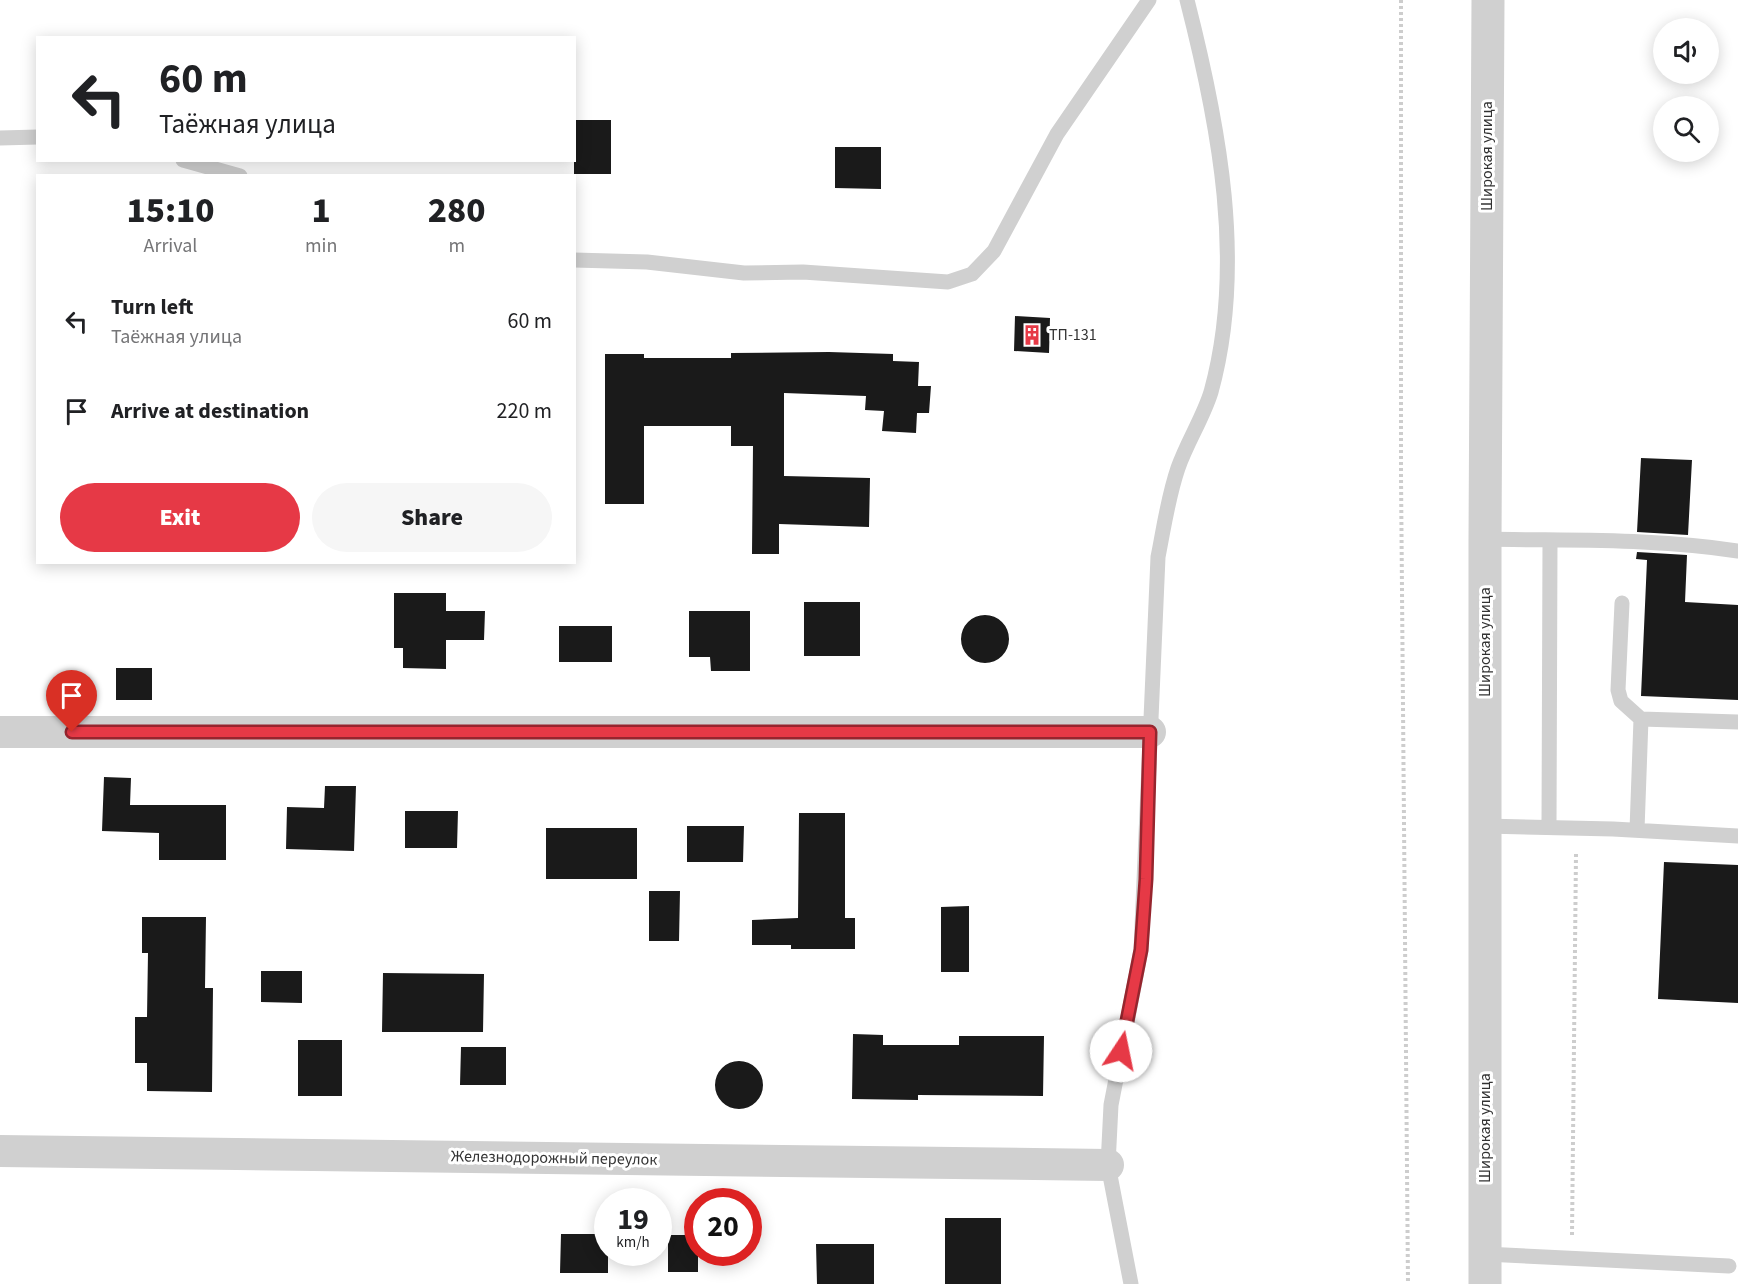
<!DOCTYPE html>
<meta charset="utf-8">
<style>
:root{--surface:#fff;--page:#f6f6f6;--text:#202124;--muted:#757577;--accent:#e63946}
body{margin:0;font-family:"Source Sans 3",sans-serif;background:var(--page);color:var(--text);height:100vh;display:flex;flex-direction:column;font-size:22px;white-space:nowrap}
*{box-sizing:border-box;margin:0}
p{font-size:20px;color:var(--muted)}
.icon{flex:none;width:33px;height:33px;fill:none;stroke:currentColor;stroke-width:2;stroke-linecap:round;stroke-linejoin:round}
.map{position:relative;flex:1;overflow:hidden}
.side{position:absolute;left:36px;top:174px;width:540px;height:390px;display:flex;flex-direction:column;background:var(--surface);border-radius:0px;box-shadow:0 3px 15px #0003}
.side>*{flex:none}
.guide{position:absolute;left:36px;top:36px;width:540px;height:126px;border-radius:0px;box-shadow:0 3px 15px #0003;background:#fff;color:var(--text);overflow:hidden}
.controls{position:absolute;left:1653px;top:18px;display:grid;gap:12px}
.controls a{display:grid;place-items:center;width:66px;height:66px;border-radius:50%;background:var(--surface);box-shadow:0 3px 15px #0003;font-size:30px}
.speed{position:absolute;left:594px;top:1188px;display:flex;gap:12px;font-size:30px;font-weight:700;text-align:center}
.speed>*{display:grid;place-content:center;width:78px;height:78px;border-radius:50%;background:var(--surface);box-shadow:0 3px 15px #0003;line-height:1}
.speed small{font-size:15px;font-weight:400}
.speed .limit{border:9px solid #d22;background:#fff;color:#111}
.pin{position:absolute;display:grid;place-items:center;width:51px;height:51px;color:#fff;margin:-62px -26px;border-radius:50% 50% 50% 0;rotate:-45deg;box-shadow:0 0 6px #0007}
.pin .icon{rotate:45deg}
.me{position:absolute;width:66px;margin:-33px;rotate:11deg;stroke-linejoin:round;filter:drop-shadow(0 0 4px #0008)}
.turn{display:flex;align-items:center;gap:21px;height:126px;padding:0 24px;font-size:27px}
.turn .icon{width:78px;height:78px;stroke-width:2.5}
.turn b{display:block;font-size:42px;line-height:51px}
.eta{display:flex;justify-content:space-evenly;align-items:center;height:102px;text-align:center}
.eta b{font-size:36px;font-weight:800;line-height:42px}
.primary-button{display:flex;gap:12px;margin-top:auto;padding:12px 24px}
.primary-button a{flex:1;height:69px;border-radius:36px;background:var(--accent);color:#fff;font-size:24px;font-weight:800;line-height:69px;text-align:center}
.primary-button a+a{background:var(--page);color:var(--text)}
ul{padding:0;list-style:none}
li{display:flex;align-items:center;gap:18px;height:90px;padding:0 24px}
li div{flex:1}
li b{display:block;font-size:22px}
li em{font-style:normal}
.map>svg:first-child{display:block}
</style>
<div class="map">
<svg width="1738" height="1284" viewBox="0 0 1738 1284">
<rect width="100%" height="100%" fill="#fff"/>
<!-- building -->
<path fill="#1a1a1a" d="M574 120H611V174H574Z
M835 147H881V189L835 188Z
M1015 316 1050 318 1049 353 1014 351Z
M829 352 893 354V361L919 362 918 386H931L929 413H917L916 433 882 431 884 411 865 410 866 396 784 393V476L870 478 869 527 779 524V554H752L753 446H731V426H644V504H605V354H644V358H731V353Z
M1641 458 1692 460 1688 535 1637 532Z
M1637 552 1687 555 1685 602 1738 605V700L1641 696 1647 560 1636 559Z
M394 593H446V611H485L484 640H446V669L403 668V648H394Z
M804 602H860V656H804Z
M689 611H750V671H711L710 657H689Z
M961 639a24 24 0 1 1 48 0a24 24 0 1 1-48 0Z
M559 626H612V662H559Z
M116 668H152V700H116Z
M104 777 131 778 130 805H226V860H159V833L102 831Z
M325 786H356L354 851 286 849 287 807 324 808Z
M405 811H458L457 848H405Z
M799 813H845V918H855V949H791V945H752V920L798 918Z
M687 826H744L743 862H687Z
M546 828H637V879H546Z
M1664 862 1738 865V1003L1658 999Z
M649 891H680L679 941H649Z
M969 906V972H941V907Z
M142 917H206L205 988H213L212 1092 147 1091V1063H135V1017H147L148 953H142Z
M261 971H302V1003L261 1002Z
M383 973 484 974 483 1032H382Z
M853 1034 883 1035V1045H959V1036H1044L1043 1096 918 1095V1100L852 1099Z
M298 1040H342V1096H298Z
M461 1047H506V1085H460Z
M715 1085a24 24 0 1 1 48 0a24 24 0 1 1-48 0Z
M945 1218H1001V1284H945Z
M561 1234H608V1273H560Z
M668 1235H698V1272H668Z
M816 1244H874V1284H817Z"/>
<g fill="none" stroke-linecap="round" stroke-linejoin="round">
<!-- path -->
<path stroke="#cdcdcd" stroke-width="4" stroke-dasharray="3 3" stroke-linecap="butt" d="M1401 0V475L1408 1284
M1572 1235 1576 853"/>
<!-- service -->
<path stroke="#d0d0d0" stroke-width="15" d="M0 138 38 137
M183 160 240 176
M574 260 647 262 744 273 803 272 948 282 972 274 994 251 1057 134 1149 0
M1485 539C1569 541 1655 538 1738 551
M1622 603 1618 690 1621 701 1641 719
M1485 826 1613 829 1738 836
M1549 827 1550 540
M1637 830 1641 719 1738 722
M1485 1254 1729 1266
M1131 1284 1108 1165 1111 1105 1141 950 1158 557C1164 527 1168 497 1178 468 1187 442 1203 418 1211 392 1246 265 1219 125 1187 0"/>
<!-- minor -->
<path stroke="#d0d0d0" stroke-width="32" d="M0 732H1150
M0 1151 1108 1165"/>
<!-- tertiary -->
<path stroke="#d0d0d0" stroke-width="33" d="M1485 1284V539L1488 0"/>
</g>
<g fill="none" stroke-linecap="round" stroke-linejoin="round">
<!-- route casing -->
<g stroke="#96252e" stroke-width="15">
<path id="route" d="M72 732H1150L1146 879 1141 950 1121 1051"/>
</g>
<!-- route -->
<use href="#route" stroke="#e63946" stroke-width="10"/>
</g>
<!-- icons -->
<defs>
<g id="building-bare" transform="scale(1.62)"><path d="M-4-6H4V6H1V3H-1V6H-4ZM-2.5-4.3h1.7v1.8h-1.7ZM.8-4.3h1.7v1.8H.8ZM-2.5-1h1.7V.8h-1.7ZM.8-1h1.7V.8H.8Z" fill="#e63946" stroke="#fff" stroke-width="2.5" paint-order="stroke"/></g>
</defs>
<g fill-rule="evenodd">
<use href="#building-bare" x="1032" y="335"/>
</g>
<g text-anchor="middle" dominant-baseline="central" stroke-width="6" stroke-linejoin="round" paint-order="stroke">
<!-- street labels -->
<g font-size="16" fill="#333" stroke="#fff">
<text transform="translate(1487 156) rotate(-90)">Широкая улица</text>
<text transform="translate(1485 642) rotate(-90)">Широкая улица</text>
<text transform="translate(1485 1128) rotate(-90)">Широкая улица</text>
<text transform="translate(554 1158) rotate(1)">Железнодорожный переулок</text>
</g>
<!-- poi labels -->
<g font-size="16" fill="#333" stroke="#fff" text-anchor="start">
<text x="1049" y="335">ТП-131</text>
</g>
</g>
</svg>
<div class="controls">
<a><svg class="icon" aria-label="sound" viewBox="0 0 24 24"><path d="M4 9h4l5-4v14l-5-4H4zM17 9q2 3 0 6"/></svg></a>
<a><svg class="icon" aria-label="search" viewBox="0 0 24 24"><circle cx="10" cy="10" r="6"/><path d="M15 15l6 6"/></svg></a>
</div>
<div class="speed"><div>19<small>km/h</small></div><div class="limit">20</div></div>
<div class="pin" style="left:72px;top:732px;background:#d93025"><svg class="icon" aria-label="arrive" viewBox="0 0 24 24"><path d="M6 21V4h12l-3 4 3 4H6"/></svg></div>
<svg class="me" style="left:1121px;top:1051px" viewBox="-20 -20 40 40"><circle r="19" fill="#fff"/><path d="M0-13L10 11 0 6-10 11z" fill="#e63946"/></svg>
<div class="guide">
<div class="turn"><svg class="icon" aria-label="left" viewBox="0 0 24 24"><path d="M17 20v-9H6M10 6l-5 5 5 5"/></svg><div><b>60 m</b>Таёжная улица</div></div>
</div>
<section class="side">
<div class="eta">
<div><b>15:10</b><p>Arrival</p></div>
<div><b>1</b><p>min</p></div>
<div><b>280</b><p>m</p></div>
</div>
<ul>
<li><svg class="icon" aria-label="left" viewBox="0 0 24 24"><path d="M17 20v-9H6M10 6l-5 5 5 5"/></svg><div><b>Turn left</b><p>Таёжная улица</p></div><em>60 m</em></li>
<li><svg class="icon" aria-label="arrive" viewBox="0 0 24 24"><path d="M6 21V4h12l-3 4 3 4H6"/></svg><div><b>Arrive at destination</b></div><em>220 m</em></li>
</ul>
<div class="primary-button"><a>Exit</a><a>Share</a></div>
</section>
</div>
